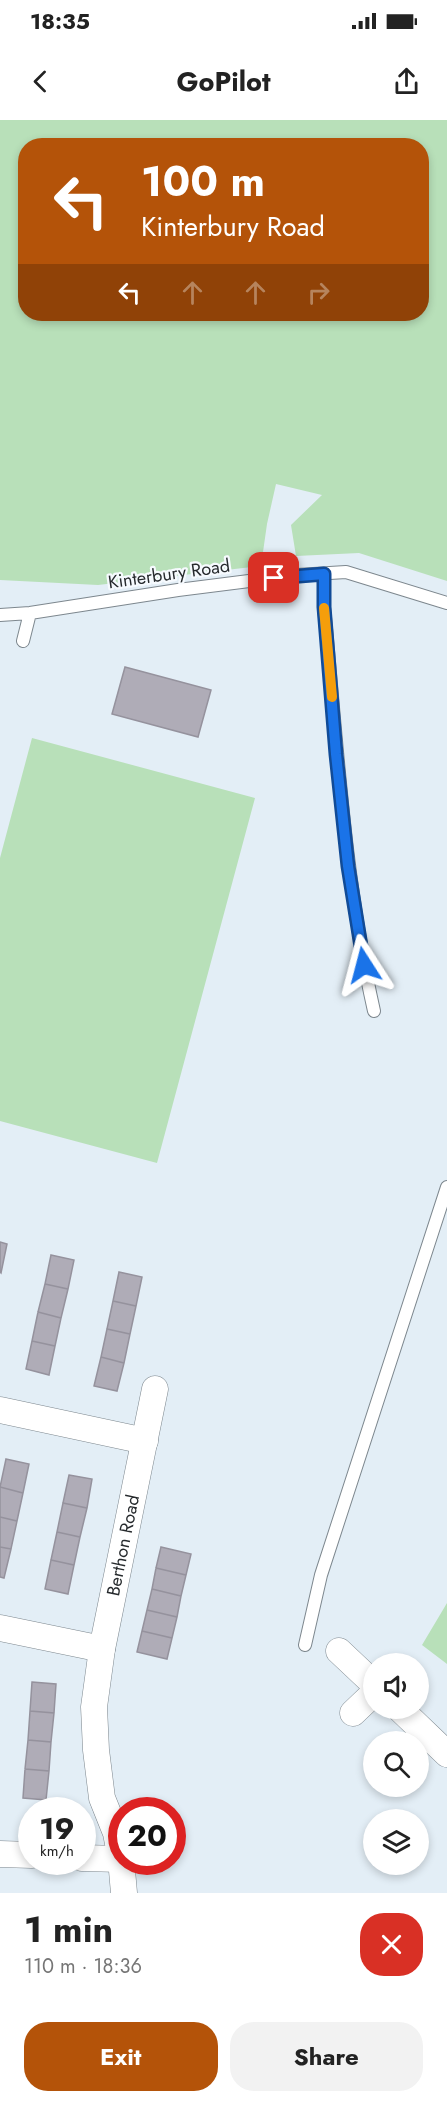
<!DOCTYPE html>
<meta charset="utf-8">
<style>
:root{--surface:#fff;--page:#f2f2f2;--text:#222;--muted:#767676;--accent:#b45309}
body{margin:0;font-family:Jost,sans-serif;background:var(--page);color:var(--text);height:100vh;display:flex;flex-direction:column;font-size:22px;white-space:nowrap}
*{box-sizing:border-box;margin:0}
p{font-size:20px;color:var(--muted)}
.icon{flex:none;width:33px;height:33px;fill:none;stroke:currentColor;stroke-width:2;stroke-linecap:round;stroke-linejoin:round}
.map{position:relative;height:1773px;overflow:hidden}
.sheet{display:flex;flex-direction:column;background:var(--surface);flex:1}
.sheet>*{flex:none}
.banner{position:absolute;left:18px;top:18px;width:411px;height:183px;border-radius:24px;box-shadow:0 3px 9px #0003;background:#b45309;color:#fff;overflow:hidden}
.tools{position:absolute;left:363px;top:1533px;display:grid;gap:12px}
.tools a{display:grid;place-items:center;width:66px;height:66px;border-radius:50%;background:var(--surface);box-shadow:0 3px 9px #0003;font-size:30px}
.speed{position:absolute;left:18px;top:1677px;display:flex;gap:12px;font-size:30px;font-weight:700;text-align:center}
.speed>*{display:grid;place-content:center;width:78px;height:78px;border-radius:50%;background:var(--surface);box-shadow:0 3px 9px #0003;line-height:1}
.speed small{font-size:15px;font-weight:400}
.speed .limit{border:9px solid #d22;background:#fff;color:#111}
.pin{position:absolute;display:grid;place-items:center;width:51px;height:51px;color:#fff;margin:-26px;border-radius:12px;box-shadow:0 3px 9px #0006}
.me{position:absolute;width:66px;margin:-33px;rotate:351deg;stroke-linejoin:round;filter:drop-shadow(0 0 4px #0008)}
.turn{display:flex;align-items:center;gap:21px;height:126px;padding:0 24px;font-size:27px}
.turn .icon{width:78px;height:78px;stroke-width:2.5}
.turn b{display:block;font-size:42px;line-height:51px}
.lanes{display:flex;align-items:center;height:57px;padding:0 24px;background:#0003;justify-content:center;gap:30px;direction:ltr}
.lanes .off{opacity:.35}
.round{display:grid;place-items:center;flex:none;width:63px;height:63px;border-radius:24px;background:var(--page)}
.overview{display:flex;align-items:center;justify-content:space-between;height:102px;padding:0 24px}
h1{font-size:36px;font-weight:700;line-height:45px}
.primary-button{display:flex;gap:12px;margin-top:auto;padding:12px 24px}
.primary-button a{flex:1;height:69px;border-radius:24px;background:var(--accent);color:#fff;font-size:24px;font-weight:700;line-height:69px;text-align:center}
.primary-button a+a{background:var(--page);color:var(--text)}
.status{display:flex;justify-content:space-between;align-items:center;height:42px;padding:0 30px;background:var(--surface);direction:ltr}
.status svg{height:16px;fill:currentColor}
header{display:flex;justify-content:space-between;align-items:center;height:78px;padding:0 24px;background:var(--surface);font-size:27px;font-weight:700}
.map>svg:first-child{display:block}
</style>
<div class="status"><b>18:35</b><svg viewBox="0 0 49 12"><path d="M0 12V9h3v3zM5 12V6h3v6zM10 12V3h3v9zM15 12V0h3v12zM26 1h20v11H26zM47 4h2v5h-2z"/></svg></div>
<header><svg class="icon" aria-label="back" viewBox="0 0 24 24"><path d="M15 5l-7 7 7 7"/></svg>GoPilot<svg class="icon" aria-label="share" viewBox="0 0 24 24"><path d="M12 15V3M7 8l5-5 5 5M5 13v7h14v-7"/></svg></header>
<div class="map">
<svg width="447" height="1773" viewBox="0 0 447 1773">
<rect width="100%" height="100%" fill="#e3eef6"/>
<!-- green -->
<path fill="#b8e0b9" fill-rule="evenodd" d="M0 0H447V461L359 433 296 436 291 405 322 375 276 364 267 404 261 446 98 465 0 460ZM26 26H422V194H26Z
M32 618 255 678 157 1043 0 1001V738Z
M447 1483V1544L422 1525Z"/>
<!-- building -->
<path fill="#afacb7" stroke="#95929d" stroke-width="1.5" d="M125 547 211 570 198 617 112 594Z
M0 1122 7 1124 1 1153 0 1152Z
M51 1135 74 1140 68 1169 45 1164Z
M119 1152 142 1157 136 1186 113 1181Z
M45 1164 68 1169 61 1198 38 1192Z
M113 1181 136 1186 130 1214 107 1209Z
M38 1192 61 1198 55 1226 32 1221Z
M107 1209 130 1214 124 1243 101 1237Z
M32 1221 55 1226 49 1255 26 1249Z
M101 1237 124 1243 117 1271 94 1266Z
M6 1339 29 1344 23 1373 0 1367Z
M69 1355 92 1359 87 1388 63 1383Z
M0 1367 23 1373 17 1401 0 1397Z
M63 1383 87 1388 80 1417 57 1412Z
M0 1397 17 1401 11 1429 0 1427Z
M57 1412 80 1417 74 1445 51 1440Z
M0 1427 11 1429 4 1458 0 1457Z
M161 1427 191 1434 186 1455 156 1448Z
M51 1440 74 1445 68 1474 45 1469Z
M156 1448 186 1455 181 1476 152 1469Z
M152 1469 181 1476 177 1497 147 1490Z
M147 1490 177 1497 172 1518 142 1511Z
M142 1511 172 1518 167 1539 137 1532Z
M32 1562 56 1564 54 1593 30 1591Z
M30 1591 54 1593 51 1622 28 1620Z
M28 1620 51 1622 49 1651 25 1649Z
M25 1649 49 1651 46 1680 23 1678Z"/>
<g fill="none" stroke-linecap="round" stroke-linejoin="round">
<!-- lane casing -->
<g stroke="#7d878e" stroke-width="14">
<path id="lane" d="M324 454V487C337 622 344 758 374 891
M0 495 30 493 178 470 297 455 346 452 447 483
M23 521 30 493
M305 1525 321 1455 447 1067"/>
</g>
<!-- street casing -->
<g stroke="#7d878e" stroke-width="27">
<g id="street">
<path d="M0 1290 145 1321"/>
<path d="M0 1508 102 1529"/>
<path d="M339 1531 374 1564"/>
<path d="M399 1588 447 1634"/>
<path d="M353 1593 374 1573"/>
<path d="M0 1734 32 1735"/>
<path d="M82 1738 121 1739"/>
<path id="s1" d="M124 1773 121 1739 116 1713 102 1678 96 1630 94 1587 102 1529 155 1269"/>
</g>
</g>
<!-- lane -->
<use href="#lane" stroke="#fff" stroke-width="12"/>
<!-- street -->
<use href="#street" stroke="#fff" stroke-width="26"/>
</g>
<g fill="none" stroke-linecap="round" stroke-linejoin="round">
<!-- route casing -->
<g stroke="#114b97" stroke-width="15">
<path id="route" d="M274 458 324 454V487L336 634 348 746 364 845"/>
</g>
<!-- route -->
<use href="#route" stroke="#1a73e8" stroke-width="10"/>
<!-- slow -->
<path stroke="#f59e0b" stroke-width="10" d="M324 488 332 577"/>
</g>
<g text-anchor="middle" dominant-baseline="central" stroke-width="4.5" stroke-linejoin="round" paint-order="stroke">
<!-- street labels -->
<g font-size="18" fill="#262a2d" stroke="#f6fafe">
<text transform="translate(169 454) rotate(-8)">Kinterbury Road</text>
<text stroke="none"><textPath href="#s1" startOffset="354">Berthon Road</textPath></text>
</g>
</g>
</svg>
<div class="tools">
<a><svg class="icon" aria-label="sound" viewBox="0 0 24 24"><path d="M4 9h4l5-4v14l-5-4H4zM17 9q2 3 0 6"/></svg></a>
<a><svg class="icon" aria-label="search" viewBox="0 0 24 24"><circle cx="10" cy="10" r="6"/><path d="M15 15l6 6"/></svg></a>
<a><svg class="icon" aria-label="layers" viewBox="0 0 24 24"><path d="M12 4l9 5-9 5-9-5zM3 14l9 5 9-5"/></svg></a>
</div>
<div class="speed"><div>19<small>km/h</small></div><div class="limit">20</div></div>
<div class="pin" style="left:274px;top:458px;background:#d93025"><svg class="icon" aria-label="arrive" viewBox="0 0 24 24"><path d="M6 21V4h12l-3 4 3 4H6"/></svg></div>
<svg class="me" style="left:364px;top:845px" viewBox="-20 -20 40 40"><path d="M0-17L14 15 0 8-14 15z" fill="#1a73e8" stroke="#fff" stroke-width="4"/></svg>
<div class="banner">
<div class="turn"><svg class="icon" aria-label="left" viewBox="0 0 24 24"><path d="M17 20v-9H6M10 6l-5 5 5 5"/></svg><div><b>100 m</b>Kinterbury Road</div></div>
<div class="lanes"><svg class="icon" aria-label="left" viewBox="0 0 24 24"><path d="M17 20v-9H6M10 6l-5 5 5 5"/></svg><svg class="icon off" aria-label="ahead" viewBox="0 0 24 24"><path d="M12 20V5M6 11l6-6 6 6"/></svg><svg class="icon off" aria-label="ahead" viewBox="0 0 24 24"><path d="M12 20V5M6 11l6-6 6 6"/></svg><svg class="icon off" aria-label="right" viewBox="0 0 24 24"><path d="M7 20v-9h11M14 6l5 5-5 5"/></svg></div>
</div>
</div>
<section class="sheet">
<div class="overview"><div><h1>1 min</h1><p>110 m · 18:36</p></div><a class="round" style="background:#d93025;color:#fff"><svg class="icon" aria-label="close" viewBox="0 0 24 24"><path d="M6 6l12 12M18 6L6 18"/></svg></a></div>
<div class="primary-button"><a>Exit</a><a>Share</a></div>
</section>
